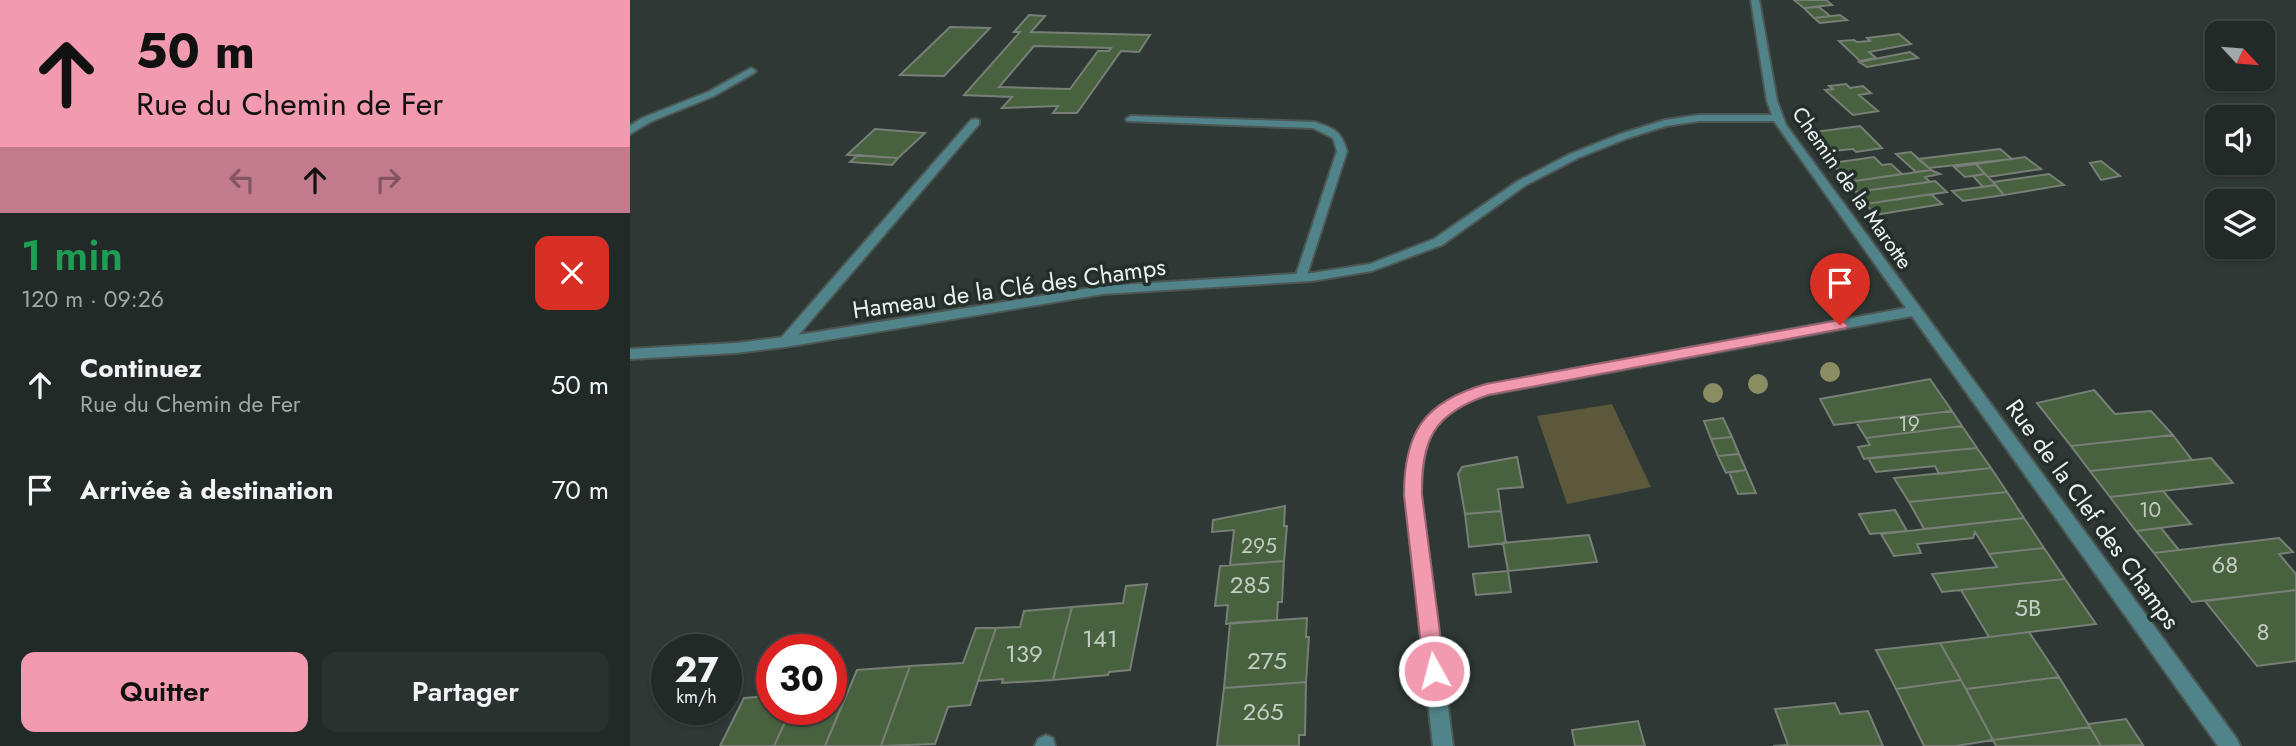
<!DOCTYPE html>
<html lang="fr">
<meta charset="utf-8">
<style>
:root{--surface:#222a28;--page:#2a3230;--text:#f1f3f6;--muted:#a2a7a8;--line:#3f4645;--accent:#f29aaf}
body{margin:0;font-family:Jost,sans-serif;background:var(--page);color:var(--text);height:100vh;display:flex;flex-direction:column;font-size:26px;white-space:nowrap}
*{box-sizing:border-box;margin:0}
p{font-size:23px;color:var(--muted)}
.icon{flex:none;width:38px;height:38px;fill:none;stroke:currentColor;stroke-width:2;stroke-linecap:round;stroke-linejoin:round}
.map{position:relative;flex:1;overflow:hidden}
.drawer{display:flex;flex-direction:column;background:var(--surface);width:630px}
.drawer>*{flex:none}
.guide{background:#f29aaf;color:#111;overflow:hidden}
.needle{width:46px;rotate:116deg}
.buttons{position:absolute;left:1575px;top:21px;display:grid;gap:14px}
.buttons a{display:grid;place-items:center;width:70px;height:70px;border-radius:14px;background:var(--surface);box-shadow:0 2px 5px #0004,0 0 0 2px var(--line);font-size:35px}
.speed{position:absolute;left:21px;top:634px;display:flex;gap:14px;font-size:35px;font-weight:700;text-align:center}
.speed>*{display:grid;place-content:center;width:91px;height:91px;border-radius:50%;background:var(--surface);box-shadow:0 2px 5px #0004,0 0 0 2px var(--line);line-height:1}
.speed small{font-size:18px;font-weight:400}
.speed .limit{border:10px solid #d22;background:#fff;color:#111}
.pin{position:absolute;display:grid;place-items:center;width:60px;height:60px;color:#fff;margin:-72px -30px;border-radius:50% 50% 50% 0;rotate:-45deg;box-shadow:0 0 7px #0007}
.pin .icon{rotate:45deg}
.me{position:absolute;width:77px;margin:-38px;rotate:353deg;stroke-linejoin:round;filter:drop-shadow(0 0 5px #0008)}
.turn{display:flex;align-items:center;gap:24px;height:147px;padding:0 21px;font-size:32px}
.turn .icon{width:91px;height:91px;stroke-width:2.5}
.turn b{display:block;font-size:49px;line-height:60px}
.lanes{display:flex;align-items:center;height:66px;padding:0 21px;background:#0003;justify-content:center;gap:35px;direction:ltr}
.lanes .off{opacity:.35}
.round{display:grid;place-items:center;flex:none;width:74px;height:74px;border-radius:14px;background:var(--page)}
.headline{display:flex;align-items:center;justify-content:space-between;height:119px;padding:0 21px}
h1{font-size:42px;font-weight:600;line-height:52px;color:#1e9e55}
.cta{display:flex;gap:14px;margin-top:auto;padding:14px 21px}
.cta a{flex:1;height:80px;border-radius:14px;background:var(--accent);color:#111;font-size:28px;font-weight:600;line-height:80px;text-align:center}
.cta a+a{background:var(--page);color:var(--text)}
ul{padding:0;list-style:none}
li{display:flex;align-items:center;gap:21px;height:105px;padding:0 21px}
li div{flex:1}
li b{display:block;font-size:26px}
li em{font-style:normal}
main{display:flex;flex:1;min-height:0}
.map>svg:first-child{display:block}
</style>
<main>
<section class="drawer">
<div class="guide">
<div class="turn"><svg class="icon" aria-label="ahead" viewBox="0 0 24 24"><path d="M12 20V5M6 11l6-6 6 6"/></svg><div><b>50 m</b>Rue du Chemin de Fer</div></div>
<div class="lanes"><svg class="icon off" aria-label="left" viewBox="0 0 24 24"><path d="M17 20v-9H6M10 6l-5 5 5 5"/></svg><svg class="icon" aria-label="ahead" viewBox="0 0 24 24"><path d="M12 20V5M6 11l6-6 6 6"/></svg><svg class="icon off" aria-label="right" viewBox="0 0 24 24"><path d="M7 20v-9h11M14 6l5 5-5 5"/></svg></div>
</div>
<div class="headline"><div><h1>1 min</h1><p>120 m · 09:26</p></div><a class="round" style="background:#d93025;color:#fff"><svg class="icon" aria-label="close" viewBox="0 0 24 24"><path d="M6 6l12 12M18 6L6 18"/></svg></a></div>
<ul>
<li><svg class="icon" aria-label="ahead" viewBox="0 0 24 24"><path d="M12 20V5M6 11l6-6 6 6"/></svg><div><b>Continuez</b><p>Rue du Chemin de Fer</p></div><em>50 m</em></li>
<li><svg class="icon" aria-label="arrive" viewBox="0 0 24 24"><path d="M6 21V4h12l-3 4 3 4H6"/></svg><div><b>Arrivée à destination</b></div><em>70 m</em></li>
</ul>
<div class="cta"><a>Quitter</a><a>Partager</a></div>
</section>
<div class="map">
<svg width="1666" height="746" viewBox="0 0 1666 746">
<rect width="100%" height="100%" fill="#2e3835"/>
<!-- green -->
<path fill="#5b583b" d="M982 404 1021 487 937 504 907 416Z"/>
<!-- building -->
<path fill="#48623f" stroke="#787f76" stroke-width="2" fill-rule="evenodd" d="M1164 0H1196L1202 5 1174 8Z
M1189 7 1200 16 1184 18 1174 8Z
M399 15 415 16 401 32 520 35 509 52 491 51 447 113H423L428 106 372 108 382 97 334 95 390 32H384ZM404 46 481 48 479 51H468L440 89 369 87Z
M1210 15 1217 20 1190 23 1184 18Z
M320 27 360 28 314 76 270 75Z
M1269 34 1281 44 1239 52 1246 58 1230 61 1209 41 1224 40 1227 42 1240 41 1237 38Z
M1280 52 1288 58 1237 67 1229 62Z
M1216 84 1220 88 1233 86 1241 93 1229 95 1248 111 1223 115 1195 90 1203 89 1199 86Z
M1230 126 1252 148 1226 152 1223 149 1203 151 1185 132Z
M245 129 295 133 268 158 217 155Z
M1370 149 1382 159 1299 168 1288 159Z
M1281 152 1299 168 1301 170 1286 172 1266 154Z
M228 155 268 158 262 165 220 162Z
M1244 157 1252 165 1261 164 1272 174 1218 182 1202 163Z
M1395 157 1411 169 1358 177 1346 164Z
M1471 161 1490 176 1471 180 1460 163Z
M1346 164 1355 174 1335 177 1324 167Z
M1301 170 1310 174 1295 177 1300 182 1226 192 1218 182Z
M1355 174 1363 182 1365 185 1353 187 1343 176Z
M1419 174 1434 185 1374 195 1363 182Z
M1305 181 1317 192 1236 204 1226 192Z
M1365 185 1374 195 1333 201 1322 191Z
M1301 194 1312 204 1245 215 1236 204Z
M1300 379 1322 411 1204 425 1190 399Z
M1464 390 1485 414 1521 411 1543 435 1441 446 1407 403Z
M1322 411 1332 426 1236 438 1226 422Z
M1093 418 1102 437 1081 439 1074 421Z
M1332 426 1347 448 1234 459 1228 447 1240 445 1236 438Z
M1543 435 1562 460 1460 471 1441 446Z
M1102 437 1109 454 1088 456 1081 439Z
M1347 448 1361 468 1309 474 1305 466 1246 472 1238 458Z
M1109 454 1116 470 1096 473 1088 456Z
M887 457 893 487 868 489 871 511 835 514 828 474 832 467Z
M1581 458 1603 483 1480 497 1460 471Z
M1361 468 1377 492 1279 502 1264 478Z
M1116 470 1126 493 1108 494 1099 472Z
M1533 491 1561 524 1506 531 1480 497Z
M1377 492 1394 518 1294 529 1279 502Z
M655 506 654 526H657L654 561 600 565 604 530 582 532 583 520Z
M1265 510 1277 531 1240 534 1229 514Z
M871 511 876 543 839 547 835 514Z
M1394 518 1414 548 1359 554 1345 532 1343 538 1287 544 1291 553 1264 556 1251 534Z
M1531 528 1549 550 1524 553 1506 531Z
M959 535 967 562 878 571 873 543Z
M1649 538 1663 552 1649 554 1666 574V590L1562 602 1524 553Z
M1414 548 1435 579 1312 592 1302 574 1367 567 1359 554Z
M654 561 652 602H648L647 620 596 624 598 605 585 606 590 566Z
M878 571 881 592 846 595 843 574Z
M1435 579 1466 624 1359 637 1331 590Z
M517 584 500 670 479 672 478 675 423 680 442 607 493 603 496 586Z
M1666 590V661L1627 666 1575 601Z
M442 607 423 680 372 683 373 679 348 681 366 628 390 627 394 611Z
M677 618 676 637H679L676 682 594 688 600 623Z
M346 628H366L340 705 318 707 305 744 251 746 280 666 333 663Z
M1399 632 1429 677 1336 689 1310 643Z
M1310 643 1331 680 1266 689 1246 650Z
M280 666 251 746H195L227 670Z
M1429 677 1460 727 1363 740 1336 689Z
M1331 680 1363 740 1326 746H1294L1266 689Z
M676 682 675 735H669V746H587L594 688Z
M218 690 195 746H144L161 709H201V692Z
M142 696V709H161L144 746H90L114 698Z
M1205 703 1210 714 1238 711 1253 746H1143L1158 745 1145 709Z
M1496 719 1513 745 1471 746 1458 724Z
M1008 721 1015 746H945L942 730Z
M1460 727 1471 746H1366L1363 740Z"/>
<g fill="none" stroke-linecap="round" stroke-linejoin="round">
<!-- lane casing -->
<g stroke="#4c5653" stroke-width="4">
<path id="lane" d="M501 116 684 122C704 128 711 131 717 151L675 281H667L665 278 707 151 703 138 683 128 497 121 496 119Z
M345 119 349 120V124L160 345H150L148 342 150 339 341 120Z"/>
</g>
<!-- street casing -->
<g stroke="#4c5653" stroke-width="4">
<path id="street" d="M1121 0H1129L1147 101 1156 125 1607 739 1610 746H1588L1282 316 857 395C802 412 791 441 791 495L823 746H803L775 495C776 432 794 403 856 385L1276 308 1144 121H1069L1036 126 998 138 948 158 896 185 812 245 742 271 682 281 473 294 155 347 106 353 0 359V349L106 343 155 337 473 286 682 273 740 264 804 239 888 181 940 154 990 134 1035 120 1069 115H1142L1137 101Z
M121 68 126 71 124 73 84 96 20 122 0 134V126L12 118 78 92Z
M416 735 423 738 425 746H405L408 739Z"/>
</g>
<!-- lane -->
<use href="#lane" fill="#51848a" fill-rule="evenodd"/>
<!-- street -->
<use href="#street" fill="#51848a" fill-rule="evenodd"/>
</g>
<!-- trees -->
<g fill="#8a8c62">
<circle cx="1200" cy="372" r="10"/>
<circle cx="1128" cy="384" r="10"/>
<circle cx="1083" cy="393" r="10"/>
</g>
<!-- route -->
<path fill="#f29aaf" stroke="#9d6472" stroke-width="2" d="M1210 320 1218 325 1216 328 858 395C803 414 791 440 792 495L815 671 812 678 804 680 797 678 794 671 774 495C774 432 794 402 856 384Z"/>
<g text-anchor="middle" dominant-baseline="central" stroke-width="7" stroke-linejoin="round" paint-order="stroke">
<!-- far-street labels -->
<g font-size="21" fill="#eaf1ef" stroke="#242e2b">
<text transform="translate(1222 188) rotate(55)">Chemin de la Marotte</text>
</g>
<!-- number labels -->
<g font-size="21" fill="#c2cdc3">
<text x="1279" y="424">19</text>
<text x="1520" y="510">10</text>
<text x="629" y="546">295</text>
</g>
<!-- street labels -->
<g font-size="24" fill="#eaf1ef" stroke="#242e2b">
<text transform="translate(379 288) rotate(-8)">Hameau de la Clé des Champs</text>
<text transform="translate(1463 514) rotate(54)">Rue de la Clef des Champs</text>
</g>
<!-- near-number labels -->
<g font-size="24" fill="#c2cdc3">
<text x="1595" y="564">68</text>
<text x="620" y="584">285</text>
<text x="1398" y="607">5B</text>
<text x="1633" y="631">8</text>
<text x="470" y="638">141</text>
<text x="394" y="653">139</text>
<text x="637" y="660">275</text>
<text x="633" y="711">265</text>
</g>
</g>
</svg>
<div class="buttons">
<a><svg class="needle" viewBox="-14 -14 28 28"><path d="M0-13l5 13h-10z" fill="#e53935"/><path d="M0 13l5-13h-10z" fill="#a2a7a8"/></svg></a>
<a><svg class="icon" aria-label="sound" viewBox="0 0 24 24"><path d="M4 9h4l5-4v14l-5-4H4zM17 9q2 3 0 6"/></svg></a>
<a><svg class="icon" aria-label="layers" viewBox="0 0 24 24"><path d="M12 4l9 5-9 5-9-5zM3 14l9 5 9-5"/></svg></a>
</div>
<div class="speed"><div>27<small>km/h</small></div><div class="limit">30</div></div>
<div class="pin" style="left:1210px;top:325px;background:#d93025"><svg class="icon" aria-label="arrive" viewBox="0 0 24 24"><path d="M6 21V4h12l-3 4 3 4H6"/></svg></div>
<svg class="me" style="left:804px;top:671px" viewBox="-20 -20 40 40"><circle r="17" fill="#f29aaf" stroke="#fff" stroke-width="3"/><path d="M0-11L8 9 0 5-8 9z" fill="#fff"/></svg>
</div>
</main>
